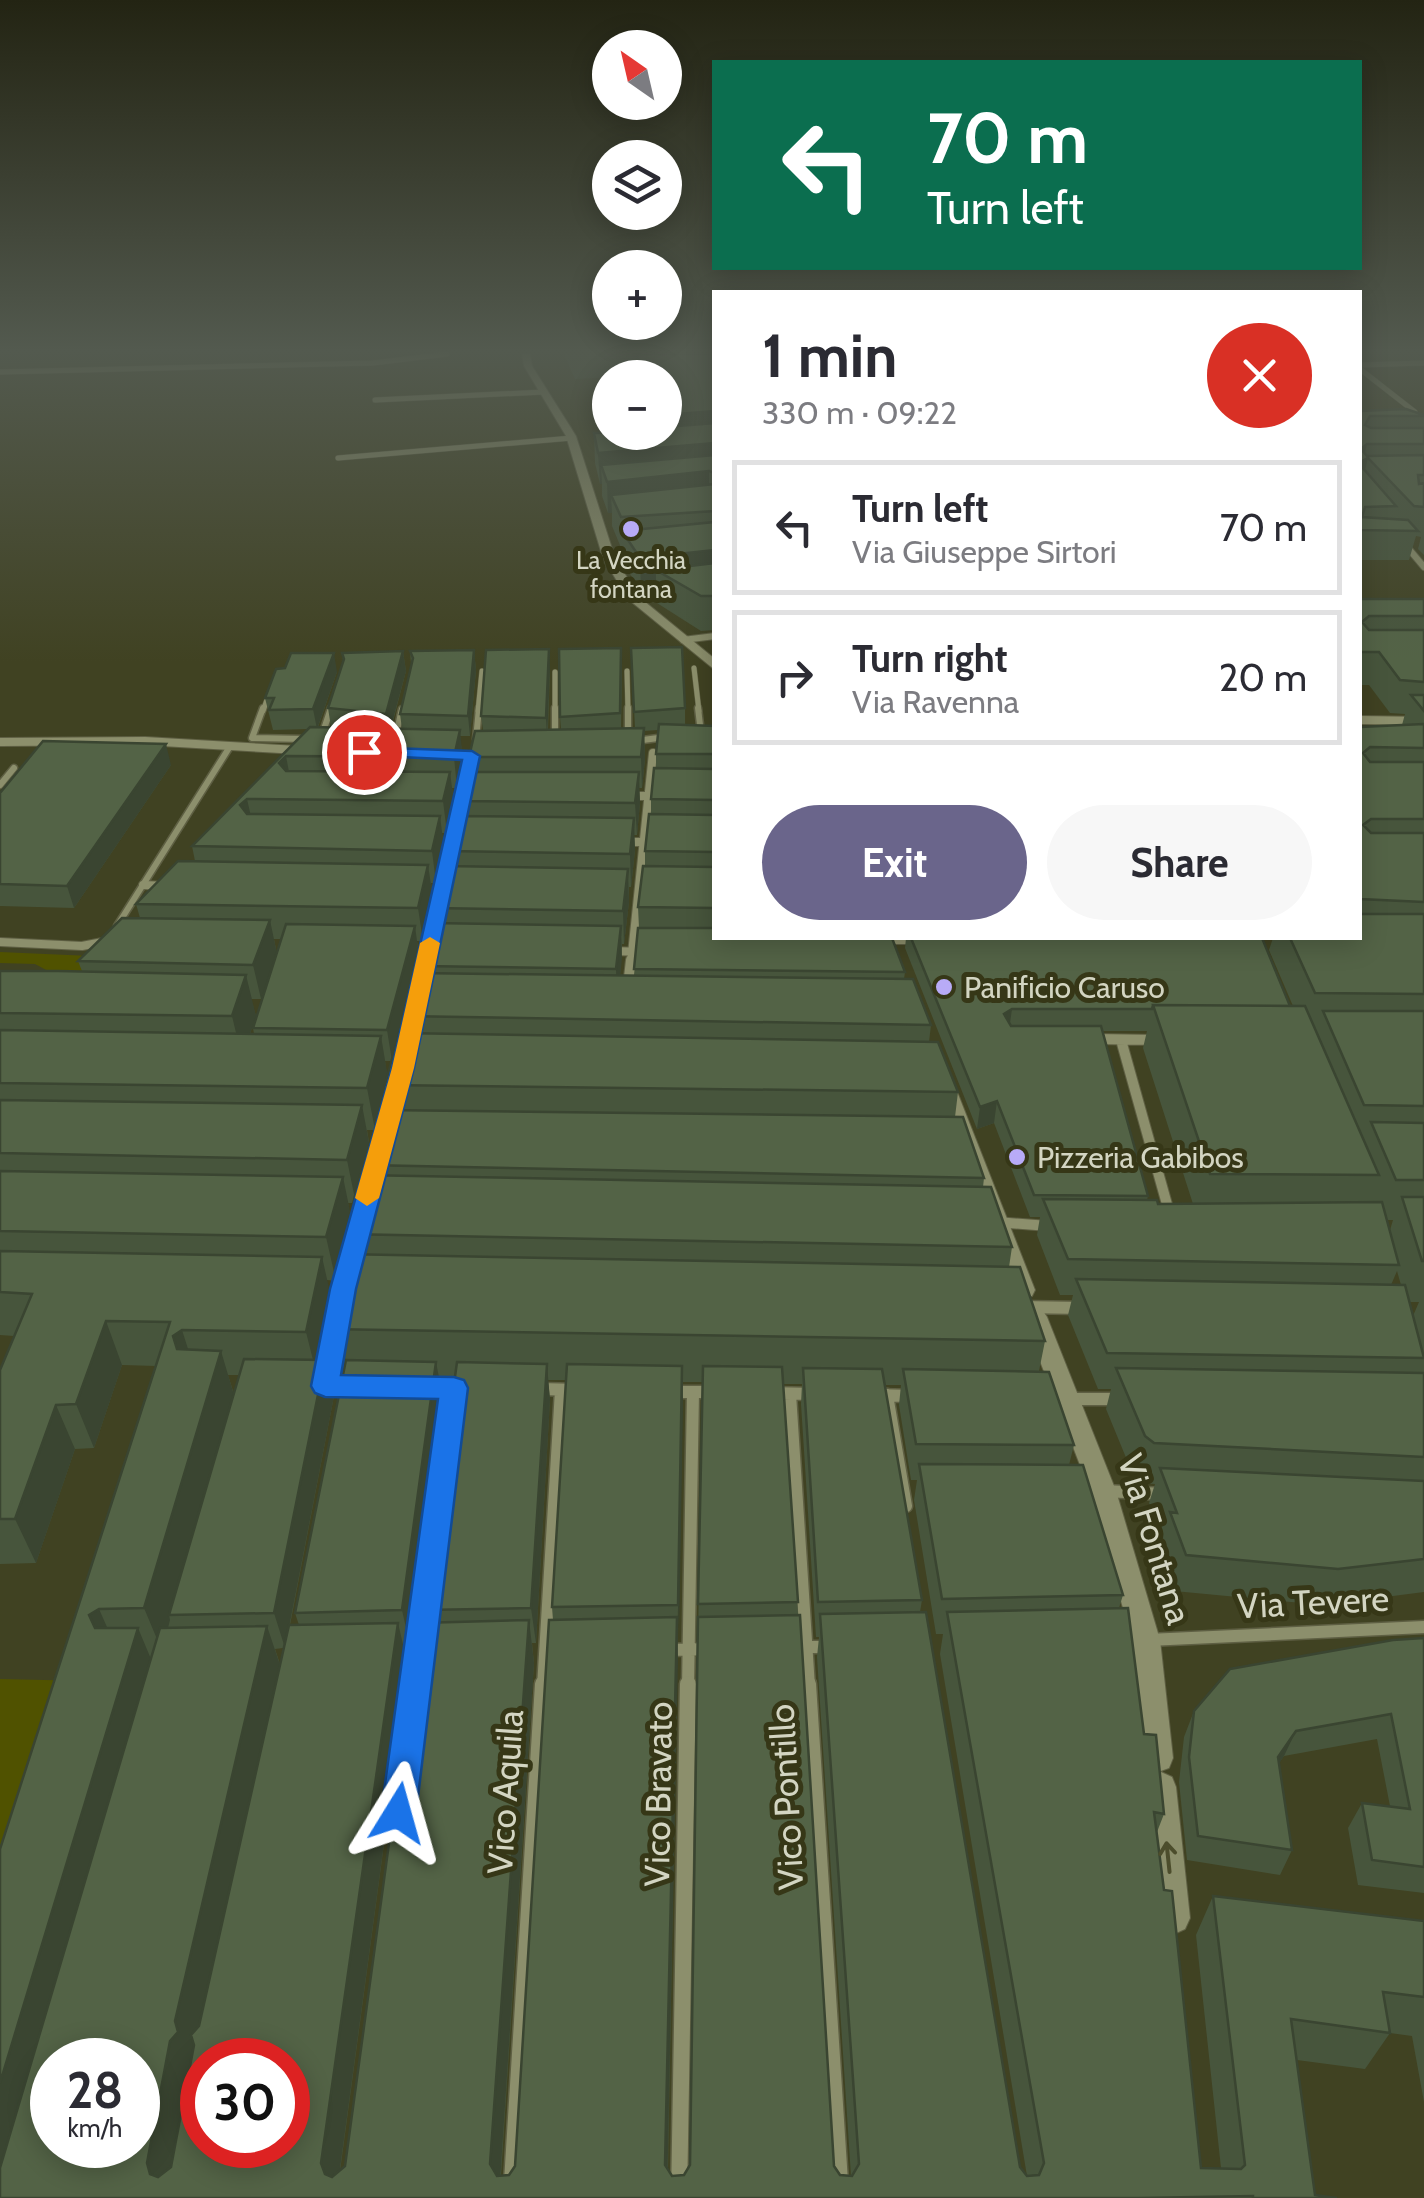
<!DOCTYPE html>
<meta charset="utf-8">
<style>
:root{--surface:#fff;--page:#f7f7f7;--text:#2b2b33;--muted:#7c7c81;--line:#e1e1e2;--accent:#6a658b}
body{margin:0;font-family:Cabin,sans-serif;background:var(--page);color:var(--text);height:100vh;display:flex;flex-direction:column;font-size:38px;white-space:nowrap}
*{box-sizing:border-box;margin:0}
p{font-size:32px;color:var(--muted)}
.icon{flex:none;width:55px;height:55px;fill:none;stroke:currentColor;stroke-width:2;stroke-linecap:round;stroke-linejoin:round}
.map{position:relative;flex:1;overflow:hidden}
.sheet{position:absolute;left:712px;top:290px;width:650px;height:650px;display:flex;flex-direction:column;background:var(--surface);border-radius:0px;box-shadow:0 5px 25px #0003}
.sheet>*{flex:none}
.banner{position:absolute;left:712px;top:60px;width:650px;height:210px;border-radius:0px;box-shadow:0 5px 25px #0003;background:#0b6e4f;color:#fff;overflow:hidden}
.needle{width:65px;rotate:326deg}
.tools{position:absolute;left:592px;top:30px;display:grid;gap:20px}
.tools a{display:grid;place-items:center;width:90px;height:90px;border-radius:50%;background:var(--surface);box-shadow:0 5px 25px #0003;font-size:50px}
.speed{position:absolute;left:30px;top:2038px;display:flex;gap:20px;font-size:50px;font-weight:700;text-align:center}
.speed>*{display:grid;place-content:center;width:130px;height:130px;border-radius:50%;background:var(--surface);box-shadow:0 5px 25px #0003;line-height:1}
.speed small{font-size:25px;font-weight:400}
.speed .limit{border:15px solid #d22;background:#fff;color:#111}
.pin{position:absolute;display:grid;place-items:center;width:85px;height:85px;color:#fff;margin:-42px;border:5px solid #fff;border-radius:50%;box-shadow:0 2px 10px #0007}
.me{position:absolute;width:110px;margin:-55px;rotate:8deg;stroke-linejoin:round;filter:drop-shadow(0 0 8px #0008)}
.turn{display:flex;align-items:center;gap:35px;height:210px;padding:0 50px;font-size:45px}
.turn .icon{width:130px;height:130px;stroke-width:2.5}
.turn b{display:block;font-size:70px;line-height:85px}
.round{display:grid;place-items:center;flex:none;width:105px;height:105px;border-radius:52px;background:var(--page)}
.overview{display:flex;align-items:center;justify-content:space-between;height:170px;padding:0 50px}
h1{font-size:60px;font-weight:800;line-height:75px}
.action{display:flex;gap:20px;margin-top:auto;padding:20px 50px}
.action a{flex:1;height:115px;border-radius:60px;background:var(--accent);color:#fff;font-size:40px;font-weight:800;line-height:115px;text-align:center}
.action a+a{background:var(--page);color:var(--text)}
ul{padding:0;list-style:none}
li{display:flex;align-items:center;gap:30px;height:135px;margin:0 20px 15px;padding:0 30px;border:5px solid var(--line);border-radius:0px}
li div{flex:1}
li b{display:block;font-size:38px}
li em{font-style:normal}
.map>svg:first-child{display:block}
</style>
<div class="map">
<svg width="1424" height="2198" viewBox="0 0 1424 2198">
<rect width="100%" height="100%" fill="#404222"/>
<!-- green -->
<path fill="#505200" d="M0 952 91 956V994L35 964 0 963Z
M0 1679 90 1681 0 1972Z"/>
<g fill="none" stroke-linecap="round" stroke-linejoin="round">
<!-- lane-far1 casing -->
<g stroke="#5e5f43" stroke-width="6">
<path id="lane-far1" d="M694 668 699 711
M627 671 628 711
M555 672V711
M263 711 269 694
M330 711 332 705
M478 711 482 671"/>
</g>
<!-- lane casing -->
<g stroke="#5e5f43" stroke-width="9">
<path id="lane" d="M263 708 252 738 306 739
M555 708V739
M628 708V737
M698 708 701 733
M322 735 331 708
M395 739 402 709
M476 739 479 708
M635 741 666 737
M0 785 14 768
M117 926 229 748"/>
</g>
<!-- street-far5 casing -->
<g stroke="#5e5f43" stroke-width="6">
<path id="street-far5" d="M1360 365 1424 363
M1360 369 1415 412 1417 431 1424 437
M0 372 373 363 447 354
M375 400 544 392
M338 458 572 438"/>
</g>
<!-- street-far4 casing -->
<g stroke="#5e5f43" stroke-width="8">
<path id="street-far4" d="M1403 542 1424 567
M634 599 668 595
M683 640 715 636"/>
</g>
<!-- street-far3 casing -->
<g stroke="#5e5f43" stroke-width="10">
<path id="street-far3" d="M1360 720 1424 721
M0 742 145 741 298 750
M626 796H664
M455 825 472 756
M621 842H659
M143 885 167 886
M889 940H918
M0 942 82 946 108 941
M610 951 648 952
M631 963 653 753"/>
</g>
<!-- street-far2 casing -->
<g stroke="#5e5f43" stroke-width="12">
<path id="street-far2" d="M628 986 631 960
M1095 1039 1158 1040
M1121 1040 1170 1215
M996 1222 1049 1226"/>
</g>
<!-- street-far1 casing -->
<g stroke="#5e5f43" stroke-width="15">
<path id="street-far1" d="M1020 1307 1083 1308
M326 1380 333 1342
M540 1389 578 1390
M670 1392H713
M770 1393 813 1394
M790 1394 809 1687
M875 1395 913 1396
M887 1395 906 1506
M1070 1399H1118
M1105 1491 1163 1494
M1148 1640 1424 1627
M788 1647H831
M668 1650 711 1649
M543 1687 561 1390
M688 1687 693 1392"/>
</g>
<!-- street casing -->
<g stroke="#5e5f43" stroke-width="19">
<path id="street" d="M808 1684 841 2198
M511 2198 543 1684
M679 2198 688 1684"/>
</g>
<!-- secondary casing -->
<g stroke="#5e5f43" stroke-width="2">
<path id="secondary" d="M522 354H530L532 366 576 436 615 558 639 597 715 659V670L628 599 603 558 566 436 524 366Z
M946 1083 956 1089 1035 1290 1032 1296H1016L1013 1290 936 1089Z
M1035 1308 1043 1311 1047 1317 1116 1491 1160 1640 1173 1758 1169 1768 1158 1772 1147 1768 1143 1758 1132 1640 1090 1491 1023 1317 1027 1311Z
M1161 1772 1172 1777 1176 1787 1190 1918 1185 1929 1174 1934 1163 1929 1158 1918 1146 1787 1150 1777Z"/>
</g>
<!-- lane-far1 -->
<use href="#lane-far1" stroke="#8c8f6c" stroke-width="5"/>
<!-- lane -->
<use href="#lane" stroke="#8c8f6c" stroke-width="6"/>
<!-- street-far5 -->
<use href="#street-far5" stroke="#8c8f6c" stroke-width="5"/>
<!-- street-far4 -->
<use href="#street-far4" stroke="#8c8f6c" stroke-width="6"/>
<!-- street-far3 -->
<use href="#street-far3" stroke="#8c8f6c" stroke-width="8"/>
<!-- street-far2 -->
<use href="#street-far2" stroke="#8c8f6c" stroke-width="10"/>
<!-- street-far1 -->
<use href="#street-far1" stroke="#8c8f6c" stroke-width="12"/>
<!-- street -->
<use href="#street" stroke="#8c8f6c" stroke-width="16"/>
<!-- secondary -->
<use href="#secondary" fill="#8c8f6c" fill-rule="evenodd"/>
</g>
<!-- wall -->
<path fill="#47553c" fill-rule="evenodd" d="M564 354H715V630L701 631 657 603 656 590 641 591 623 563 622 550 612 526V513H608L602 496V484H600L595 463 594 433 665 432V378H636L635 376 575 379Z
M1360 411 1424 415V555L1418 549 1421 537 1416 536 1409 560H1360Z
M1360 599H1424V1592L1323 1605 1174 1591 1159 1548 1162 1539 1149 1503 1155 1484 1142 1483 1134 1477 1106 1409 1111 1389H1098L1068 1315 1073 1295H1060L1037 1235 1040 1217H1030L994 1123 977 1129 905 948 906 938 1293 1006 1269 950 1273 938H1360V727L1402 725 1405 714 1390 713 1369 685H1360ZM1103 1031H1147L1143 1048 1193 1204H1158L1147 1200 1148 1196ZM1387 1220H1393L1390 1230ZM1397 1271 1401 1285H1391ZM1409 1302H1419L1413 1316Z
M631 648 685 708V725L715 726V938L905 972 904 979 931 1025 929 1042 958 1092 955 1117 984 1178 983 1187 1012 1247 1009 1267 1045 1341 1039 1371 1074 1445 1069 1465 1123 1595 1119 1608 1144 1734 1164 1814 1157 1832 1201 2168H1221L1196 1935 1213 1896 1424 1921V2102L1412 2036 1390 2033 1365 2069 1297 2060 1315 2195 1337 2198H0V1849L156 1366 122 1365 94 1448 75 1449 36 1563 0 1564V1370L14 1336 0 1335V971H82L78 961 140 918 136 904 195 861 192 846 308 729 273 730 265 698 337 672 318 727H331L328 708 343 661 342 653 403 651 406 671 391 729H402L400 714 411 664 410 651 474 650 476 670 470 736H460L463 761 457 788H452L454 803 447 833H442L444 848 436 883H431L433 898 423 941H417L419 956 415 973H422L421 966 436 923 434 908 449 866 447 851 461 816 459 801 471 772 469 757 483 730 481 716 550 668 548 730 561 729 560 717 622 667 621 729 635 728ZM658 730 656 754V768L651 799V814L645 851V866L638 907 639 928 634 976H620L622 944H624L629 902V887H631L635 850 634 835H637L640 803 639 788H642L645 759 644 731ZM274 939H282L277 954ZM275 959 253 1028 254 1034H250L256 1016 251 999H261ZM403 1018 406 1034 399 1033ZM385 1061H391L387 1075ZM385 1088 389 1110 367 1165 368 1175H363L370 1148 367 1130H375ZM348 1203H354L350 1216ZM347 1238 350 1254H343ZM339 1266 326 1329 337 1376H343L295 1613 299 1625H290L334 1396 325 1360H320L327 1280 336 1281ZM228 1375H240L234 1394ZM439 1378H455L423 1610 426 1622 345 2166 340 2171 408 1666 403 1646H410L443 1398ZM548 1380H566L552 1607 553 1620 515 2166 509 2175H501L534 1663 532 1643H536L550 1400ZM682 1382H702L690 2165 684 2175 672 2176 668 2169ZM783 1384H802L801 1404 816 1637H819L817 1657 851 2176 840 2175 834 2166ZM885 1385H901L899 1405 911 1480H917L914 1500 936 1634H943L940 1654 1027 2176 1020 2167 920 1612 922 1600ZM283 1648 280 1664 275 1649Z
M171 765 74 908 0 906V793Z
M1424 1638V1893L1358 1885 1348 1828 1362 1803 1390 1806 1377 1739 1284 1756 1279 1763 1292 1850 1280 1875 1187 1860 1179 1782 1184 1737 1194 1711Z"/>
<!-- shaded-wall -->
<path fill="#3a4531" d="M714 411V440L665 432V415Z
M714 443V473L709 471V502L611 495 612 513H608L607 482 601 465 602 484H600L598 453Z
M1367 444 1363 461 1368 458 1361 486V449Z
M714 550V583L656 570V590L641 591 640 558Z
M549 649 550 668 547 738 546 718Z
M474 650 476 670 470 736 468 716Z
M403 651 406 671 389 734 386 714Z
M334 653 337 672 317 729 313 709Z
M644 728 645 759 642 788 641 757Z
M460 730 463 761 457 788 454 757Z
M166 744 171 765 74 908 67 886Z
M286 756 292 788 279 763Z
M450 772 454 803 447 833 443 801Z
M639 772 640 803 637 835 635 803Z
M247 799 254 830 240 805Z
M440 816 444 848 436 883 432 851Z
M634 818 635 850 631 887 630 854Z
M428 865 433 898 423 941 418 908Z
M628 869 629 902 624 944 623 911Z
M270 920 277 954 261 999 253 965Z
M415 926 419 956 392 1061 387 1030Z
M621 926 622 959 617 1003 616 969Z
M246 975 256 1016 242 1058 232 1016Z
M1012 1009 1009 1030 1004 1014Z
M381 1036 388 1078 385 1085V1088L375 1130 367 1088Z
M997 1101 994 1123 977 1129 980 1107Z
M362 1105 370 1148 356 1204 347 1160Z
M343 1177 352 1221 346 1234 347 1238 336 1281 326 1237Z
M322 1257 332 1301 317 1376 306 1332Z
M106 1321 122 1365 94 1448 76 1404Z
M182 1330 196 1374 187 1380 173 1336Z
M221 1351 234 1395 169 1615 170 1620 162 1651 144 1608Z
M325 1360 334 1396 285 1648 274 1613Z
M436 1362 443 1398 410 1646 402 1610Z
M547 1364 550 1400 536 1643 531 1608Z
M682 1366 683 1402 679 1640 678 1605Z
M56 1405 75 1449 36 1563 15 1519Z
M99 1609 118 1652 109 1658 89 1615Z
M677 1617 678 1660 667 2198 665 2165Z
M529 1620 534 1663 499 2197 490 2164Z
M398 1623 408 1666 336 2198 321 2163Z
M267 1626 281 1668 169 2196 150 2174 147 2163 170 2041Z
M138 1628 156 1671 0 2197V2083Z
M1296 1731 1284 1756 1267 1782 1278 1757Z"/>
<!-- building -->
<path fill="#536346" stroke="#3a4531" stroke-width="2.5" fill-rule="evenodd" d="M636 354H715V411L665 415V378H646Z
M1406 409 1424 415V416H1370L1365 425 1371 428H1424V444H1367L1361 449 1367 456 1424 455V475H1418L1419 484 1424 483V507L1414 506 1368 458 1362 461V467L1396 506 1365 507 1362 517 1408 520 1418 531 1360 530V411Z
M715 423V443L598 453 594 433 665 432V427Z
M715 455V473L709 471 607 482 601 465Z
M715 484V511L621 517 611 495Z
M715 522V550L640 558 622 531Z
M715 563V596H701L656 570Z
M1360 599H1424V616H1369L1362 622 1369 630H1424V682L1400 680 1379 652H1360Z
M682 647 685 708 634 712 631 648Z
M621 648 620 713 560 717 559 649Z
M549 649 546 718 481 716 486 650Z
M474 650 468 716 400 714 413 658 410 651Z
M403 651 386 714 328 708 344 659 342 653Z
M291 653H334L313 709 269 710 274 698H265L276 669 285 668Z
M1411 695H1424V711Z
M659 724 715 726V754H656Z
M1424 724V748L1370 747 1363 753 1370 762H1424V819H1371L1363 825 1371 833H1424V902L1360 899V727Z
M310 727 460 730 454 757 286 756 279 763 286 771 450 772 443 801 247 799 240 805 247 814 440 816 432 851 192 846Z
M644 728 641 757H469L475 731Z
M43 741 166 744 67 886 0 884V793Z
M654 768 715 769V800L651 799Z
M466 772H639L635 803 459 801Z
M649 814 715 815V852L645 851Z
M456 816 634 818 630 854 447 851Z
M178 861 428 865 418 908 136 904Z
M444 866 628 869 623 911 434 908Z
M643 866 715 867V908L638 907Z
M1360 914H1424V994L1315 993 1290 938H1360Z
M122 918 270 920 253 965 78 961Z
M431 923 621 926 616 969 421 966Z
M286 924 415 926 387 1030 253 1028Z
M638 928H715V938H892L905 972 634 969Z
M911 938H1262L1290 1006 1153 1005 1152 1009H1012L1004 1014 1011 1026H1101L1148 1196 1034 1195 997 1101 980 1107Z
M0 971H58L246 975 232 1016 0 1013Z
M415 973 913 979 931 1025 403 1016Z
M1153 1005 1305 1006 1379 1175 1210 1174Z
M1323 1011H1424V1106L1364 1105Z
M0 1030 381 1036 367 1088 0 1083Z
M399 1033 938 1042 958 1092 385 1085Z
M0 1100 362 1105 347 1160 0 1153Z
M381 1110 963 1117 984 1178 367 1165Z
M1371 1122 1424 1123V1180H1396Z
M0 1171 343 1177 326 1237 0 1231Z
M360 1175 991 1187 1012 1247 346 1234Z
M1402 1197H1424V1261H1422Z
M1043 1199 1157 1200 1158 1204 1382 1202 1399 1265 1068 1259Z
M0 1251 322 1257 306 1332 182 1330 173 1336 177 1349 221 1351 144 1608 99 1609 89 1615 95 1628H138L0 2083V1849L170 1322 106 1321 76 1404 56 1405 15 1519H0V1370L32 1294 0 1292Z
M342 1254 1020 1267 1045 1341 326 1329Z
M1076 1279 1405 1285 1424 1358 1107 1353Z
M244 1359 325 1360 274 1613 169 1615Z
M346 1360 436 1362 402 1610 295 1613Z
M457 1362 547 1364 531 1608 423 1610Z
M567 1364 682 1366 678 1605 552 1607Z
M703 1366 782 1367 798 1602 698 1604Z
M803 1368 882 1369 922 1600 818 1602Z
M1116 1368 1424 1373V1457L1154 1443 1145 1436Z
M903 1369 1049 1372 1074 1445 916 1444Z
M919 1464 1083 1465 1123 1595 942 1599Z
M1160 1468 1424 1481V1559L1338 1569 1186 1555 1170 1512 1177 1513Z
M1128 1608 1144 1734 1156 1735 1164 1814 1154 1812 1164 1890 1172 1891 1201 2168 1241 2169 1245 2165 1213 1896 1424 1921V1997L1383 1992 1390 2033 1291 2019 1315 2195 1337 2198H1253V2196L1138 2198H0V2168L160 1628 267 1626 175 2021 178 2032 170 2041 147 2163 150 2174 158 2177 171 2167 194 2045 191 2035 199 2026 289 1625 398 1623 321 2163 325 2174 332 2177 345 2166 419 1623 529 1620 490 2164 497 2176 509 2175 515 2166 549 1620 677 1617 665 2165 672 2176 684 2175 690 2165 698 1617 800 1615 834 2166 840 2175 852 2176 859 2164 820 1614 926 1612 1020 2167 1027 2176 1039 2175 1044 2163 947 1612ZM52 2060H138V2145H52ZM202 2060H288V2145H202Z
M1424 1638V1867L1372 1860 1362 1803 1410 1809 1391 1714 1296 1731 1278 1757 1292 1850 1198 1836 1189 1757 1194 1711 1230 1669 1393 1640Z"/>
<!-- one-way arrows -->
<defs><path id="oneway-shaft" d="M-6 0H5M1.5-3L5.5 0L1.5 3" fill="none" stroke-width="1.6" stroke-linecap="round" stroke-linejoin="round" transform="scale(2.5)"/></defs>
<use stroke="#4c4d2c" href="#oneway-shaft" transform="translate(1168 1857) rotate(-96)"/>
<!-- sky -->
<linearGradient id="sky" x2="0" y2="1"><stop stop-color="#232413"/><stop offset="0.53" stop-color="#535a4f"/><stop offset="1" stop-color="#535a4f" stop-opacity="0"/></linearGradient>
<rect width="1424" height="662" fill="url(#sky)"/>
<!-- route -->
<path fill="#1a73e8" stroke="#114b97" stroke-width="2.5" d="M364 747 472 751 480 756 414 1068 356 1289 341 1375 454 1377 464 1380 468 1388 416 1813 411 1825 398 1831 386 1825 381 1813 438 1399 325 1397 315 1393 311 1386 330 1289 392 1068 462 760 358 755 356 752Z"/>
<!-- slow -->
<path fill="#f59e0b" d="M430 937 440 943 414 1068 379 1198 367 1206 355 1198 392 1068 420 943Z"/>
<!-- markers -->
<g fill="#b8abf7" stroke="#363717" stroke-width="4">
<circle cx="631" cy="529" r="10"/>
<circle cx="944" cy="987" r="10"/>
<circle cx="1017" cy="1157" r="10"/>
</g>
<g text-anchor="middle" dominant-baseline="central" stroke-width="10" stroke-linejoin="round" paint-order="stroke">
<!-- far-poi labels -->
<g font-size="25" fill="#d3d5c2" stroke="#363717">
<text x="631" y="560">La Vecchia<tspan x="631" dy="29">fontana</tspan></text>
</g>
<!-- poi labels -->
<g font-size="30" fill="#d3d5c2" stroke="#363717" text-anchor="start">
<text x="964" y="987">Panificio Caruso</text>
<text x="1037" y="1157">Pizzeria Gabibos</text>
</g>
<!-- near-street labels -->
<g font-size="35" fill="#d3d5c2" stroke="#363717">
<text transform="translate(1155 1539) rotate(73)">Via Fontana</text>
<text transform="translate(1313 1602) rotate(-3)">Via Tevere</text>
<text transform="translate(505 1792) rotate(-86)">Vico Aquila</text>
<text transform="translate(658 1794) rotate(-89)">Vico Bravato</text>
<text transform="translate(786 1797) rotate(-93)">Vico Pontillo</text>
</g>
</g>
</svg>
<div class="tools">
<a><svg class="needle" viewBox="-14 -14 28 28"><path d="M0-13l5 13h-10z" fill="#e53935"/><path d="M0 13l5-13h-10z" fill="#7c7c81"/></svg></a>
<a><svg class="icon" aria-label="layers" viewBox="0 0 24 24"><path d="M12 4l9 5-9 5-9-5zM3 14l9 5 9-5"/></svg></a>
<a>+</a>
<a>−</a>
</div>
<div class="speed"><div>28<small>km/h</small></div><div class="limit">30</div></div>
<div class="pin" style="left:364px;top:752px;background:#d93025"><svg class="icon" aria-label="arrive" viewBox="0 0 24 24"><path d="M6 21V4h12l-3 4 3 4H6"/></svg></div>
<svg class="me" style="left:398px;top:1813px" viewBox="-20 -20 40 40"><path d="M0-17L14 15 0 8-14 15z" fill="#1a73e8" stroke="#fff" stroke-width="4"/></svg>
<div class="banner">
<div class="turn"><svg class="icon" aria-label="left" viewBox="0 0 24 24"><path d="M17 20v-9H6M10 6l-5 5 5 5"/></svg><div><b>70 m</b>Turn left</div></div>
</div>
<section class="sheet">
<div class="overview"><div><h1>1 min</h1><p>330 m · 09:22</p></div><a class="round" style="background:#d93025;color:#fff"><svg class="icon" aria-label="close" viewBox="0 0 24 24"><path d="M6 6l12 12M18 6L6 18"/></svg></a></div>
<ul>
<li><svg class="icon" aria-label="left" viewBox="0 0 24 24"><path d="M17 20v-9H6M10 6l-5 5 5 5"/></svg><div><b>Turn left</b><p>Via Giuseppe Sirtori</p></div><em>70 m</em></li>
<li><svg class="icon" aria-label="right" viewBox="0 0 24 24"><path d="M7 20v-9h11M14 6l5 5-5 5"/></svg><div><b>Turn right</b><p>Via Ravenna</p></div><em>20 m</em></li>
</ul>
<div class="action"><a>Exit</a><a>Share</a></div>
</section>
</div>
